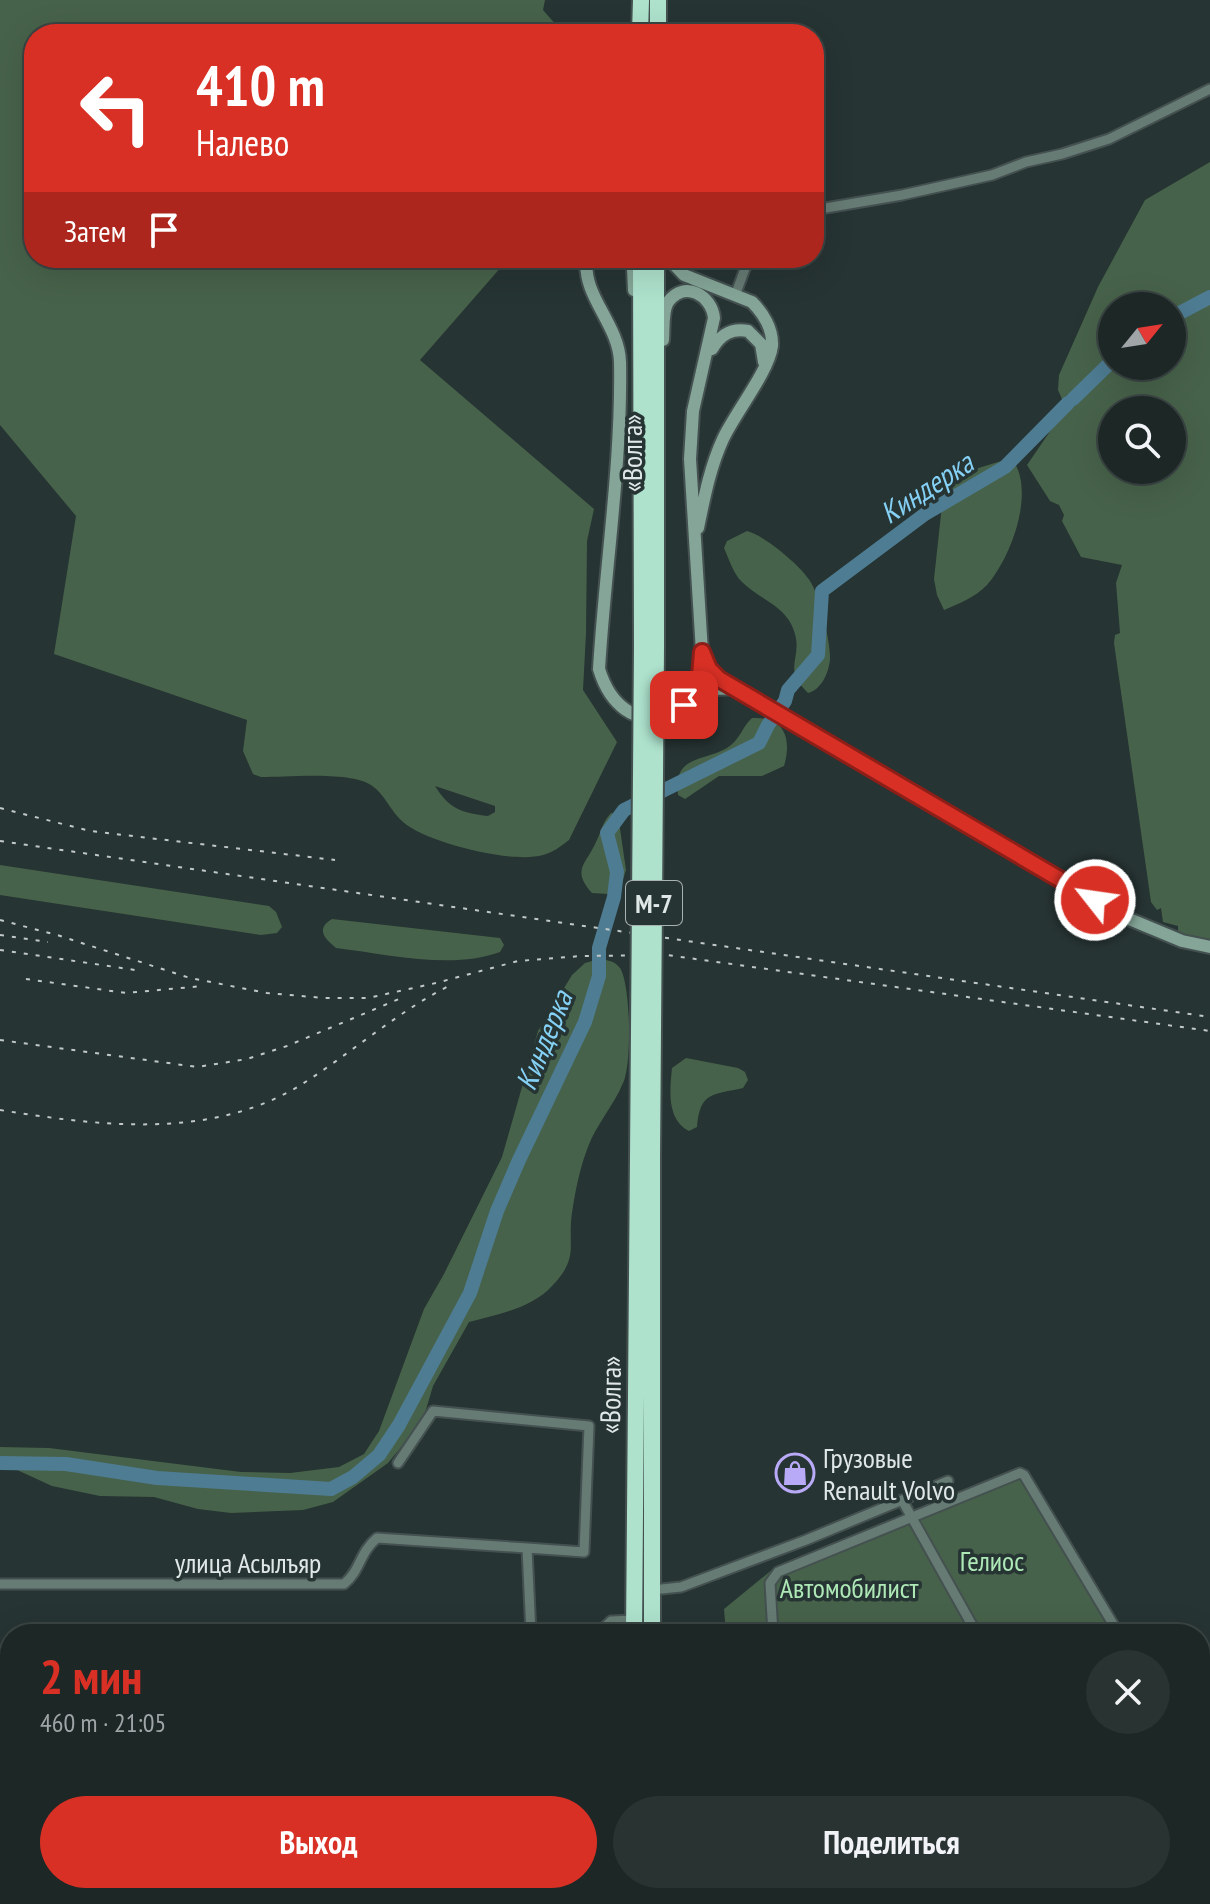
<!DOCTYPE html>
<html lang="ru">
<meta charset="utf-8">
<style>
:root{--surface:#1c2726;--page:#293332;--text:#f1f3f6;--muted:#a0a5a7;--line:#3a4443;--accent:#d93025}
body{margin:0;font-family:"PT Sans Narrow",sans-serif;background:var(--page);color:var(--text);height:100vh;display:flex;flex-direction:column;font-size:30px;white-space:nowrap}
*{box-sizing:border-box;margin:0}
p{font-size:26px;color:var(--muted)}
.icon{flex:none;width:44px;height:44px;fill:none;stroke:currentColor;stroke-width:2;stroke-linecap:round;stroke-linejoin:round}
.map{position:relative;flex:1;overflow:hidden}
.side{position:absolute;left:0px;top:1624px;width:1210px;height:280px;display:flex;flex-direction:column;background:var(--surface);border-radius:32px 32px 0 0;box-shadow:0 8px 32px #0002,0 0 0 2px var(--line)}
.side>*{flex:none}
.banner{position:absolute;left:24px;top:24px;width:800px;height:244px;border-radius:32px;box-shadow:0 8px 32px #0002,0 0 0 2px var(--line);background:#d93025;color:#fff;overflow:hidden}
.needle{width:52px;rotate:60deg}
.buttons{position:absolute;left:1098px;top:292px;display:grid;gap:16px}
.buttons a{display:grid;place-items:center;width:88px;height:88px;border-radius:50%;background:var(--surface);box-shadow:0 8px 32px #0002,0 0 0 2px var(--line);font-size:40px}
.pin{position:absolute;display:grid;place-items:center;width:68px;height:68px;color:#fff;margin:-34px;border-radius:16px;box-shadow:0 4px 12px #0006}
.me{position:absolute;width:88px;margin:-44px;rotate:300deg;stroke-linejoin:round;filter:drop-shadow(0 0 6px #0008)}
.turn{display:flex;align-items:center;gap:28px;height:168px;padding:0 40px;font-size:36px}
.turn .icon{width:104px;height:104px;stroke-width:2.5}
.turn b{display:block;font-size:56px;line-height:68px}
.then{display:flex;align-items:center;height:76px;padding:0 40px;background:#0003;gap:16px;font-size:30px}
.round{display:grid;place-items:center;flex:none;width:84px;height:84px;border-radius:42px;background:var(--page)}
.headline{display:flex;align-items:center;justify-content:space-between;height:136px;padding:0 40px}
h1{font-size:48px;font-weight:600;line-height:60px;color:var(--accent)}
.button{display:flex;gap:16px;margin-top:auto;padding:16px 40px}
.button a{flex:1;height:92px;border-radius:48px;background:var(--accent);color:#fff;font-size:32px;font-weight:600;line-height:92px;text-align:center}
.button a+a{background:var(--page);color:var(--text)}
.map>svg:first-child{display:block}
</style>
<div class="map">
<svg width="1210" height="1904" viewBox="0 0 1210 1904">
<rect width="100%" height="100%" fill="#263433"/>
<!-- green -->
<path fill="#47624a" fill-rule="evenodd" d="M0 0H545L543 10 557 26 558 34H34V258H509L420 360 594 509 587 541 586 633 583 690 617 742 569 840C561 846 554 852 543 855 513 864 427 843 403 822 391 812 384 793 371 785 350 771 287 777 261 777L253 774 243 751 247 720 54 654 76 516 0 425ZM435 786 495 806V812L488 816C462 813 449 809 435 786Z
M1210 162V939L1178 933V926L1163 922 1161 908 1157 910 1151 902 1114 643 1115 635 1120 633 1116 583 1122 565 1081 557 1062 521 1064 515 1059 505 1050 501 1027 465 1066 408 1058 390 1059 375 1098 287 1145 200ZM1112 306H1172V366H1112ZM1112 410H1172V470H1112Z
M1011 458C1037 489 1011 558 987 585 974 598 960 603 944 610L937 595 934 579 943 496 952 482 972 470Z
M747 531C764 535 801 566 810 581 819 594 831 643 830 659 829 673 821 690 808 693 782 668 802 660 795 634 788 606 760 600 742 582 733 573 729 559 724 548L727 541Z
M752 718C785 716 792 739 784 766L762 776H719L685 799 678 795C673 755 702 762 727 748 740 740 742 727 752 718Z
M611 813 618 815 626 870 621 886 608 894 592 893C571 869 586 865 596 842 601 832 603 821 611 813Z
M0 865 269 906 276 912 282 927 277 933 261 935 0 895Z
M332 919 500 938 504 945 500 952C452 970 387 954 336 948 325 939 315 929 332 919Z
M599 959C607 960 615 961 620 968 631 985 632 1065 623 1083 614 1105 596 1125 588 1147 580 1167 575 1192 572 1213 567 1246 580 1257 552 1286 532 1308 497 1315 469 1322L433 1386 425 1413 412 1434 388 1463 333 1502 303 1510 231 1513 198 1509 154 1497 100 1496 52 1486 15 1469 0 1468V1447L49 1448 241 1472 290 1473 339 1467 364 1454 379 1431 424 1309 444 1274 502 1157 538 1031 572 975 585 963Z
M686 1058 738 1068 745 1072 748 1080 743 1088C713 1095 700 1091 697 1127L689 1131C666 1119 670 1089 672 1068Z
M1024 1469 1122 1634H726L724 1609 773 1569 871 1528Z
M1200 1764 1210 1781V1904H1115L1093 1894H1200Z
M473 1894H599L602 1904H435Z
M694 1894H1075L1089 1904H694Z"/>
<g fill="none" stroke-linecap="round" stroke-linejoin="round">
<!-- river -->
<path stroke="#4e7c92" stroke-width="14" d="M1172 317 1210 297
M1073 399 1112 361
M0 1463 66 1464 157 1478 331 1489 353 1477 379 1455 399 1425 470 1293 497 1211 519 1160 585 1022 599 976V948L614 897 617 872 607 833 624 810 759 743 768 725 785 701 788 690 818 655 822 591 925 514 1005 467 1068 403"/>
<!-- street casing -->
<g stroke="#445150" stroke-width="13">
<path id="street" d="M814 210 902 195 992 175 1026 162 1062 154 1109 139 1210 89
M736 293 749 258
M398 1463 433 1411 589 1426 584 1552 527 1548
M902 1500 977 1634
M0 1584H344C361 1570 359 1553 377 1538L527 1548 531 1634
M652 1590 681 1587 806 1540 948 1481
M597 1634 611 1621 634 1620
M773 1634 770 1583 778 1572 1020 1473 1024 1475 1119 1634
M0 1688 10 1698
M1200 1769 1210 1786
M0 1894 10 1890
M1130 1894 1136 1904
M1205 1901H1210
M354 1904 363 1894"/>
</g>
<!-- secondary casing -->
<g stroke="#445150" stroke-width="16">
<path id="secondary" d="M587 258C581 295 619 324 620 362 622 463 605 568 599 669 609 702 635 730 672 711 686 704 700 691 716 689 722 688 729 689 735 688
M629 258 633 268 634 290
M668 258 684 275 752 302C763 313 773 329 772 346 769 371 735 413 723 439 710 467 704 499 698 528
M663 340C664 329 662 312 668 302 685 279 712 296 714 318L693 411 690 459 702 652 700 676 686 701
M712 349C721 334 732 328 748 331L761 344 764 362
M702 652 709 669 719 679 1122 916 1182 941 1210 947"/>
</g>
<!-- highway casing -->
<g stroke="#445150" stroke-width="20">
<path id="highway" d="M658 0V34
M640 34 641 0
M641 258 642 648
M656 648V258
M634 1634 638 1157
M652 1634V1157
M636 1894 637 1904
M655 1894 656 1904"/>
</g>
<!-- street -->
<use href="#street" stroke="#667b73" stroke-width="9"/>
<!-- secondary -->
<use href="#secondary" stroke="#84a597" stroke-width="12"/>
<!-- highway -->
<use href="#highway" stroke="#aee2cd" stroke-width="16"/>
<!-- rail -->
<path stroke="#c0c9c8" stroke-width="2" stroke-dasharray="4 8" stroke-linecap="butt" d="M0 808 90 831 335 860
M0 841 1210 1017
M0 920 57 935 190 978 267 993 324 998H368L436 983 518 961 581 956 667 955 1210 1031
M0 935 48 942
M0 950 142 971
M26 979 126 993 203 986
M0 1040 197 1067 247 1059 287 1046 399 999
M0 1110C100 1126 209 1140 299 1086 349 1055 402 1008 453 984"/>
<!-- highway-bridge casing -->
<g stroke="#445150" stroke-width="20" stroke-linecap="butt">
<path id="highway-bridge" d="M638 1157 642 648
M652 1157 656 648"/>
</g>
<!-- highway-bridge -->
<use href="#highway-bridge" stroke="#aee2cd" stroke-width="16"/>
</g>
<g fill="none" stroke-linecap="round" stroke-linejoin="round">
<!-- route casing -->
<g stroke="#8d1f18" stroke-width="20">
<path id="route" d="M684 705 700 676 702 652 709 669 719 679 1095 900"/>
</g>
<!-- route -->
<use href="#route" stroke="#d93025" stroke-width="14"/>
</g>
<!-- icons -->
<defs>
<g id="shop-ring" transform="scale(2)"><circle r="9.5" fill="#263433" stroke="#b9aaf7" stroke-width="1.5"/><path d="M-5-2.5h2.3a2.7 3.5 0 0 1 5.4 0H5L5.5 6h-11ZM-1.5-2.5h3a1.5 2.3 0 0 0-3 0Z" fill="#b9aaf7"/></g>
</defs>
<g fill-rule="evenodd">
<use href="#shop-ring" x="795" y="1473"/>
</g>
<g text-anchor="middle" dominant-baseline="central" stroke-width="7" stroke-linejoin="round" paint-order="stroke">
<!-- shield labels -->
<rect fill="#263433" stroke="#a8b2b1" stroke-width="2" x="626" y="881" width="56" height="44" rx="6"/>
<g font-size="26" font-weight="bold" fill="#e0e8e7">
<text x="654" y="903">М-7</text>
</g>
<!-- street labels -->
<g font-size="28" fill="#e0e8e7" stroke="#263433">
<text transform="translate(631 453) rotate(-90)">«Волга»</text>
<text transform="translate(610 1395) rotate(-89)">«Волга»</text>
<text x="248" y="1562">улица Асылъяр</text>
</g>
<!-- poi labels -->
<g font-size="28" fill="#e0e8e7" stroke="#263433" text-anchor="start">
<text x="823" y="1457">Грузовые<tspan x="823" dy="32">Renault Volvo</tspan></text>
</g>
<!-- park labels -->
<g font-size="28" fill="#aee8b6" stroke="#263433">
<text x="992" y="1560">Гелиос</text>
<text x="849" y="1587">Автомобилист</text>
</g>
<!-- water labels -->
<g font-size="30" font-style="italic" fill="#85d0f5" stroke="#263433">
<text transform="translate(926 487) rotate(-33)">Киндерка</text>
<text transform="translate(543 1040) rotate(-68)">Киндерка</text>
</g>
</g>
</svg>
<div class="buttons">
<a><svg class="needle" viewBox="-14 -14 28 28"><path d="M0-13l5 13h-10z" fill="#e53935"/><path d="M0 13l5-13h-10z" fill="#a0a5a7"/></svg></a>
<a><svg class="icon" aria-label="search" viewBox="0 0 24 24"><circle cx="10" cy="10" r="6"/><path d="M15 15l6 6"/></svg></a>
</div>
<div class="pin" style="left:684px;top:705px;background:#d93025"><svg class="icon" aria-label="arrive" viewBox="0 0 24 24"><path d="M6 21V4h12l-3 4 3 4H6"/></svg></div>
<svg class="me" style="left:1095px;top:900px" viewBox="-20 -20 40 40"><circle r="17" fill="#d93025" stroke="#fff" stroke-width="3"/><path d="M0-11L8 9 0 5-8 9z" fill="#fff"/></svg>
<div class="banner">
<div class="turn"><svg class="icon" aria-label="left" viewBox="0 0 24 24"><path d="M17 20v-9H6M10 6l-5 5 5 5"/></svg><div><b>410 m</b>Налево</div></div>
<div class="then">Затем<svg class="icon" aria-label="arrive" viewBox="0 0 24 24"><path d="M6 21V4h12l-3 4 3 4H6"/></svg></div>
</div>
<section class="side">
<div class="headline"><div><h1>2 мин</h1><p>460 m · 21:05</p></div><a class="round"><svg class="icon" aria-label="close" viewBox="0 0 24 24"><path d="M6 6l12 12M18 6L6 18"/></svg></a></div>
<div class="button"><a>Выход</a><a>Поделиться</a></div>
</section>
</div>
